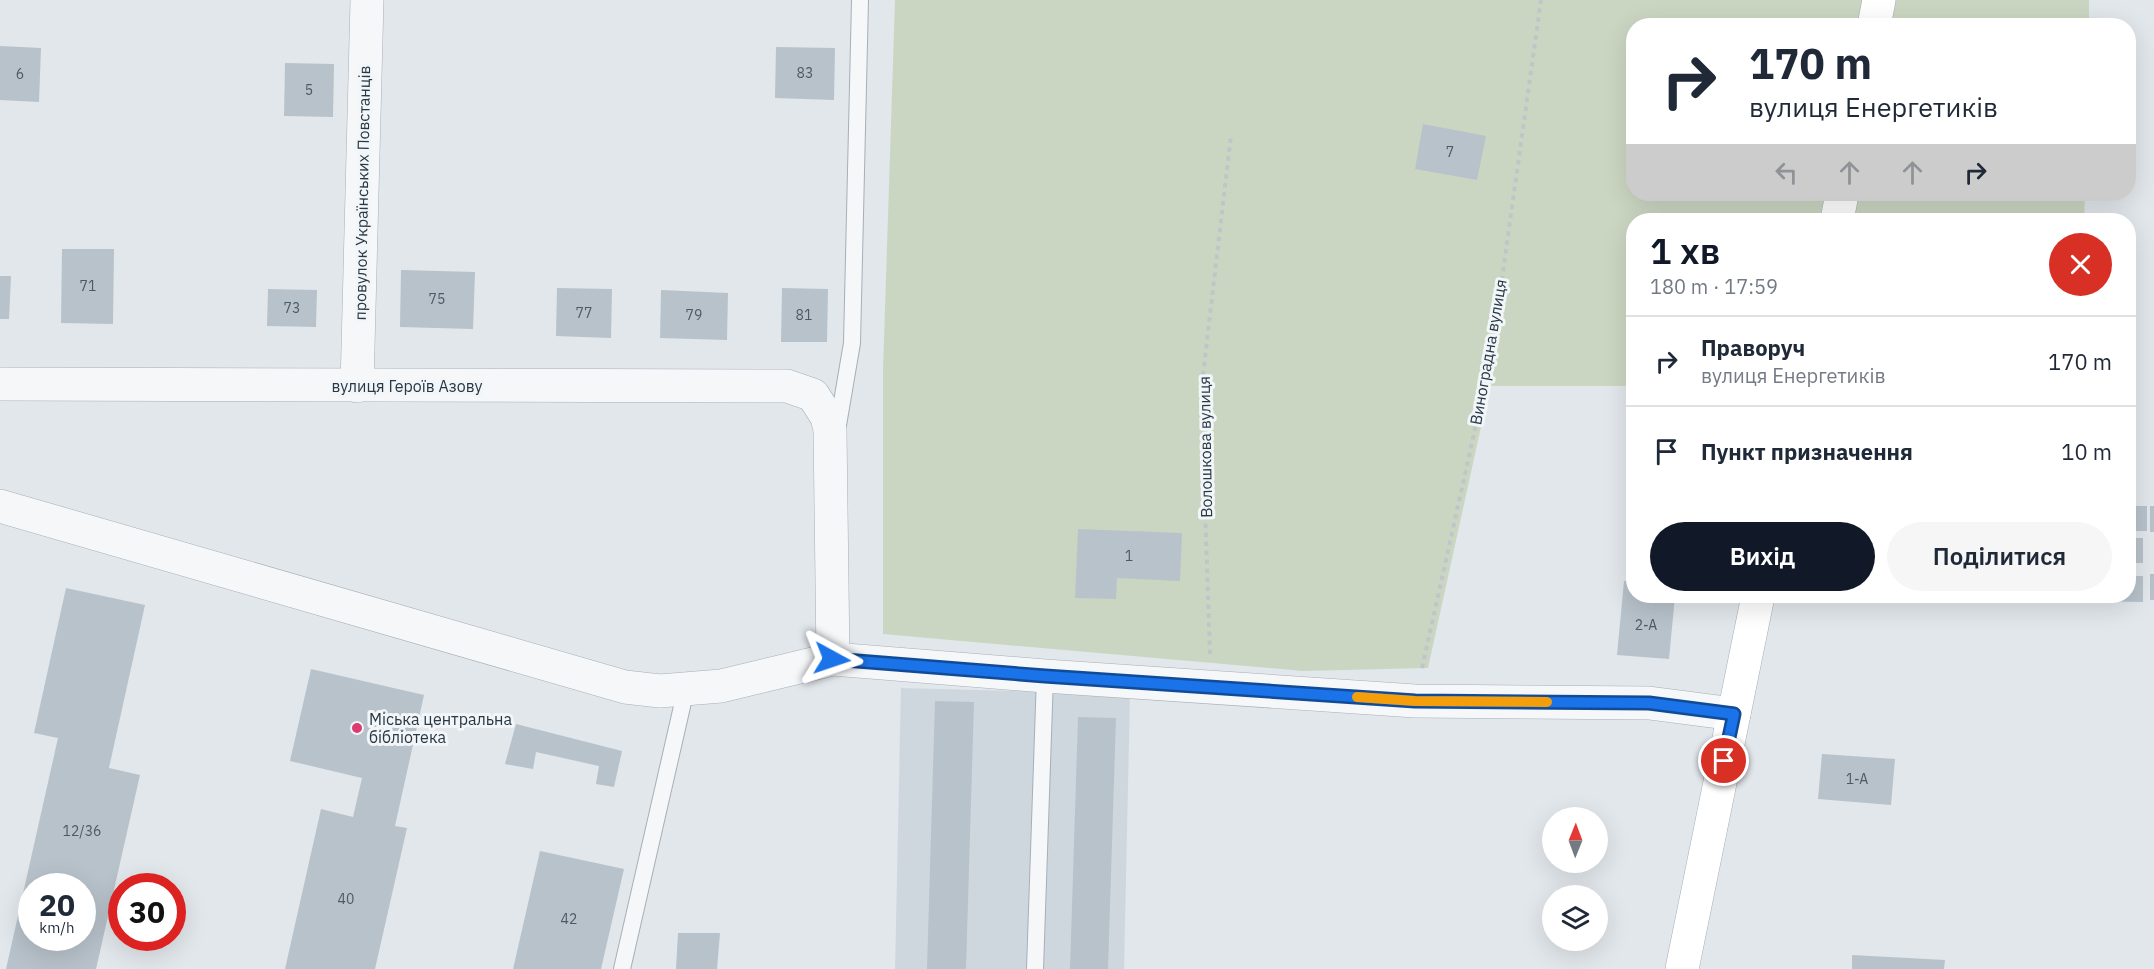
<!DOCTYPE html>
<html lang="uk">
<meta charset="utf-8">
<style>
:root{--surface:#fff;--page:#f6f6f7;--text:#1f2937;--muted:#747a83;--line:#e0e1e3;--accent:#111827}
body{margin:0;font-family:"IBM Plex Sans",sans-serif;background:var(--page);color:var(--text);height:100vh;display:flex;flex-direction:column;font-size:22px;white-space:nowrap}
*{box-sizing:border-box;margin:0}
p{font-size:20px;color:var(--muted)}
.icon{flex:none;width:33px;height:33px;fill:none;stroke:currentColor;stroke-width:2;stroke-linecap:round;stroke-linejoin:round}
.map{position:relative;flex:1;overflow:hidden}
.drawer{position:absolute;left:1626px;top:213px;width:510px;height:390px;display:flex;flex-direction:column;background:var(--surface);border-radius:24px;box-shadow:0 6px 24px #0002}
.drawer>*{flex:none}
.hud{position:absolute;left:1626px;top:18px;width:510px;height:183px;border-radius:24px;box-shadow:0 6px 24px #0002;background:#fff;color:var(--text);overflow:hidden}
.needle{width:39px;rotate:1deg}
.buttons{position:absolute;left:1542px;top:807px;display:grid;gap:12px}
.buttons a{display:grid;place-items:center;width:66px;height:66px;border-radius:50%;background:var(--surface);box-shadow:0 6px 24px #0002;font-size:30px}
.speed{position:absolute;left:18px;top:873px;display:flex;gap:12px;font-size:30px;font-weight:700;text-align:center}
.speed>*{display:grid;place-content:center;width:78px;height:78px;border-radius:50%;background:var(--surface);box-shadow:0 6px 24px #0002;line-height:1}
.speed small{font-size:15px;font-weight:400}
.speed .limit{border:9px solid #d22;background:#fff;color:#111}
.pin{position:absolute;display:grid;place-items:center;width:51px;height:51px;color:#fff;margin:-26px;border:3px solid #fff;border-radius:50%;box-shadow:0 2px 6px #0007}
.me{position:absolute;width:66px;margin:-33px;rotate:95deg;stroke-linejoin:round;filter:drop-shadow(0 0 4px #0008)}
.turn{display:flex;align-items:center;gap:21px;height:126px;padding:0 24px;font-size:27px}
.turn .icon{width:78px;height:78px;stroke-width:2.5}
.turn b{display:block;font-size:42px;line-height:51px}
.lanes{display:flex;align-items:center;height:57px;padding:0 24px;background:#0003;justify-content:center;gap:30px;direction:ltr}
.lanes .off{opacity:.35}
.round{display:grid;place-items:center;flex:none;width:63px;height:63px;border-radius:32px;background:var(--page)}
.head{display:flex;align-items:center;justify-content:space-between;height:102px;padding:0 24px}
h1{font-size:36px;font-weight:600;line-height:45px;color:var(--accent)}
.primary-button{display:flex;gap:12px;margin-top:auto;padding:12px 24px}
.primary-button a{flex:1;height:69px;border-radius:36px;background:var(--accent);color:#fff;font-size:24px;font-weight:600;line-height:69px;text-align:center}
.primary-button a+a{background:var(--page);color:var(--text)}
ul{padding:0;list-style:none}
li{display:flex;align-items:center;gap:18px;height:90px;padding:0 24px;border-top:2px solid var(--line)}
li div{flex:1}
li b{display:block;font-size:22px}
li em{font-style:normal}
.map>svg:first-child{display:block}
</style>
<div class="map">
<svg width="2154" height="969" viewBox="0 0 2154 969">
<rect width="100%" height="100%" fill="#e2e7ec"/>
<!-- built -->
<path fill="#cfd7de" d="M901 688 1130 694 1124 969H895Z"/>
<!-- green -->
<path fill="#cbd6c2" d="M895 0H2089V25L1634 26V194H2085L2084 220H1634L1633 386H1490L1428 668 1303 671 883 634V370Z"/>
<!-- building -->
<path fill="#b8c2ca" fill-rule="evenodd" d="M0 46 41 48 39 102 0 100Z
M776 47 835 48 834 100 775 98Z
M285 63 334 64 333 117 284 116Z
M1423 124 1486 136 1477 180 1415 169Z
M62 249H114L113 324 61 323Z
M401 270 475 272 473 329 400 327Z
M0 276H11L9 319H0Z
M557 288 612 289 611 338 556 336Z
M782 288 828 289 827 342H781Z
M268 289 317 290 316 327 267 326Z
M661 290 728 293 727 340 660 338Z
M2128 506H2147V531H2128Z
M2150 506H2154V532H2150Z
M1078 529 1182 533 1180 581 1117 578 1116 599 1075 598Z
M2128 538H2143V563H2128Z
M2150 574H2154V600H2150Z
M2128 576H2143V602L2085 601V596H2128Z
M1624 581 1634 582V596H1675L1669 659 1617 655Z
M66 588 145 605 109 768 140 775 96 969H6L58 738 34 733ZM32 886H82V938H32Z
M311 669 424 695 395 826 407 828 375 969H285L321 809 353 817 362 778 290 761Z
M935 701 974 702 966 969H927Z
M1078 717 1116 718 1108 969H1070Z
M516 724 622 751 614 787 596 784 599 766 536 752 533 769 505 764Z
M1822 754 1895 759 1891 805 1818 799Z
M540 851 624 869 601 969H513Z
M678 933H720L717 969H676Z
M1852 955 1945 960 1944 969H1852Z"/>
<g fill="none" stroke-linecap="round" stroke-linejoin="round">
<!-- lane casing -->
<g stroke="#a6afb7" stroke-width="18">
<path id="lane" d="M837 431 852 343 860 0
M622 969 686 689
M1035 969 1045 676"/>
</g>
<!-- street casing -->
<g stroke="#a6afb7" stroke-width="34">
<path id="street" d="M0 384 787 386 813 395 827 417 830 430 833 659
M357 386 367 0
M0 506 625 687 660 691 721 686 833 659 1045 676 1415 701 1649 703 1734 714"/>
</g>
<!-- secondary casing -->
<g stroke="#a6afb7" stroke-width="34">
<path id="secondary" d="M1874 26 1879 0
M1837 220 1842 194
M1682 969 1758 596"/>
</g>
<!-- path -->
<path stroke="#c0c5ca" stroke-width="4" stroke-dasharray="4.5 4.5" stroke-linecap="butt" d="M1210 654 1201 392 1231 135
M1422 668 1491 357 1541 0"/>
<!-- lane -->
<use href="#lane" stroke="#f5f7f9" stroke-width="16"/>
<!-- street -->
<use href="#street" stroke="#f5f7f9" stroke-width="33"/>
<!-- secondary -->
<use href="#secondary" stroke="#fff" stroke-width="33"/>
</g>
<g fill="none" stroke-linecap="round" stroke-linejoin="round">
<!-- route casing -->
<g stroke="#114b97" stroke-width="15">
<path id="route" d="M832 659 1045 676 1415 701 1649 703 1734 714 1724 761"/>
</g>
<!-- route -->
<use href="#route" stroke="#1a73e8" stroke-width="10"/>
<!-- slow -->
<path stroke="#f59e0b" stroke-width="10" d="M1357 697 1415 701 1547 702"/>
</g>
<!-- markers -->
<circle fill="#dc3b70" stroke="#f2f6f8" stroke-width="2" cx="357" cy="728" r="6"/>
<g text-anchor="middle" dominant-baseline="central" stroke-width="6" stroke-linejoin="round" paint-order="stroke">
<!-- number labels -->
<g font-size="14" fill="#4c5a66">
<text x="805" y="73">83</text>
<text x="20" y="74">6</text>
<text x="309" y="90">5</text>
<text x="1450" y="152">7</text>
<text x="88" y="286">71</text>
<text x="437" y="299">75</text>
<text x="292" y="308">73</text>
<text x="584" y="313">77</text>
<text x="694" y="315">79</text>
<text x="804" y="315">81</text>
<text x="1129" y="556">1</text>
<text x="1646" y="625">2-А</text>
<text x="1857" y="779">1-А</text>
<text x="82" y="831">12/36</text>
<text x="346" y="899">40</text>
<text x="569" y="919">42</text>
</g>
<!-- street labels -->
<g font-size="16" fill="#283845" stroke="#f2f6f8">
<text transform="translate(362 193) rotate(-89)">провулок Українських Повстанців</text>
<text transform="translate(1488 352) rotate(-80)">Виноградна вулиця</text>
<text x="407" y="386">вулиця Героїв Азову</text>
<text transform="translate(1205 447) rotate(-91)">Волошкова вулиця</text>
</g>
<!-- poi labels -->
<g font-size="16" fill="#283845" stroke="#f2f6f8" text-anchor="start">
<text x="369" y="719">Міська центральна<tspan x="369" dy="18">бібліотека</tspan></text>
</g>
</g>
</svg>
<div class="buttons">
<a><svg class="needle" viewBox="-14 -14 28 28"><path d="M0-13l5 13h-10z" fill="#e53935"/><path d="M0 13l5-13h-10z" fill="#747a83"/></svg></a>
<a><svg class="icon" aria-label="layers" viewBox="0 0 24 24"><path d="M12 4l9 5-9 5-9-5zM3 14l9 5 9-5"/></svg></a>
</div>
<div class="speed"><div>20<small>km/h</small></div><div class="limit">30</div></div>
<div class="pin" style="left:1724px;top:761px;background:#d93025"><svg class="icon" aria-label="arrive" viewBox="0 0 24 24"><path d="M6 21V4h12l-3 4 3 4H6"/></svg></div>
<svg class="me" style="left:832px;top:659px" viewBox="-20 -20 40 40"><path d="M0-17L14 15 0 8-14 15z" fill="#1a73e8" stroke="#fff" stroke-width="4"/></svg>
<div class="hud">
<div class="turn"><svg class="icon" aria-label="right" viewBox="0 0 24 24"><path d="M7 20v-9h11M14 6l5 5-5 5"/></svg><div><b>170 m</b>вулиця Енергетиків</div></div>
<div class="lanes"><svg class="icon off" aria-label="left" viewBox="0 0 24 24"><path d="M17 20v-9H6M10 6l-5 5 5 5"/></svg><svg class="icon off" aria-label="ahead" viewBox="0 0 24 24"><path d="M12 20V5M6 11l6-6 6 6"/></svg><svg class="icon off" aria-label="ahead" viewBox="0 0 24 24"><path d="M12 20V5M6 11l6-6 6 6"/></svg><svg class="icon" aria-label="right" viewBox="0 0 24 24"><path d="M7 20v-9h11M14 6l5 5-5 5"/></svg></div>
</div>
<section class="drawer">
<div class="head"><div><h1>1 хв</h1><p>180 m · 17:59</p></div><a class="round" style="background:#d93025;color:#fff"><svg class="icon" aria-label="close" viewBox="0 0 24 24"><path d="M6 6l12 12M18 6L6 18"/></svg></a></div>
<ul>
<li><svg class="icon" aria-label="right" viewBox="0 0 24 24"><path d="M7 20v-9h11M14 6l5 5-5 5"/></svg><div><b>Праворуч</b><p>вулиця Енергетиків</p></div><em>170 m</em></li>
<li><svg class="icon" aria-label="arrive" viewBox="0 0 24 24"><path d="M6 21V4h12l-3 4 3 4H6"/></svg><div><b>Пункт призначення</b></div><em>10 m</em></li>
</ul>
<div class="primary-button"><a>Вихід</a><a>Поділитися</a></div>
</section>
</div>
